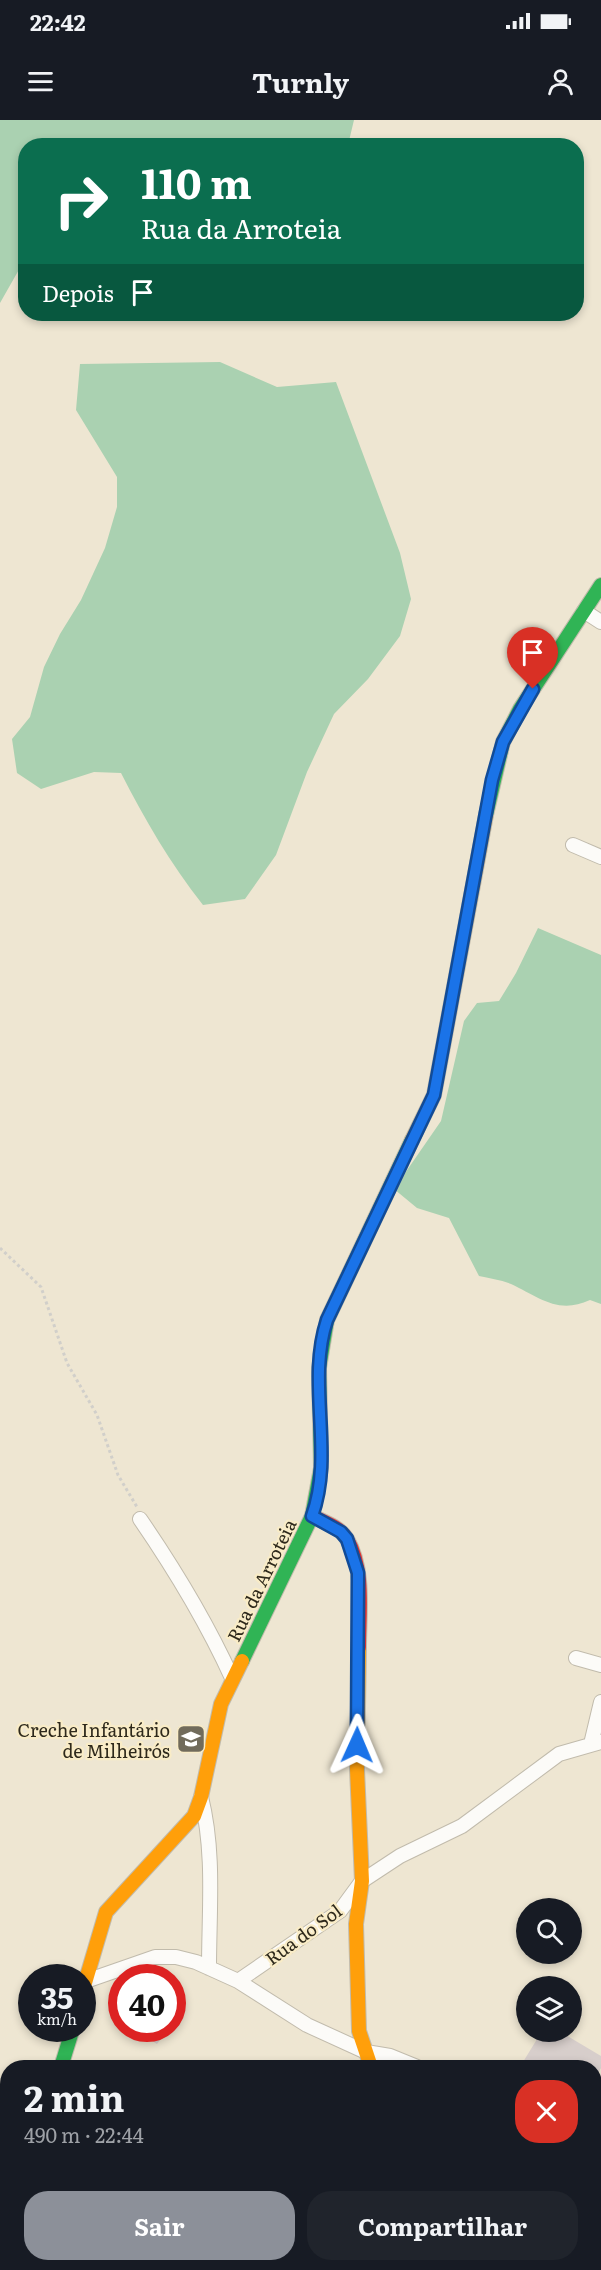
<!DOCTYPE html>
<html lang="pt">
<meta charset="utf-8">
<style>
:root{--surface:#171b24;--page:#20242c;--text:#f1f3f6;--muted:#9ea1a6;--accent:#8c9099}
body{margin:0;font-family:Literata,serif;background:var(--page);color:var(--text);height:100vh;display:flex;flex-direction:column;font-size:22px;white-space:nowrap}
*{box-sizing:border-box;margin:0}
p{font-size:20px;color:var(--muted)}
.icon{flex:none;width:33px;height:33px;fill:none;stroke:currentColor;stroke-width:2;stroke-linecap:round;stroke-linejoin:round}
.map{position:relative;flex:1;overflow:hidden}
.details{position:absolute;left:0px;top:1940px;width:602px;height:212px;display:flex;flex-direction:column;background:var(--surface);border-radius:24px 24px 0 0;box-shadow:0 3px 9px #0003}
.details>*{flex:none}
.top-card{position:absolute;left:18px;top:18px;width:566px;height:183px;border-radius:24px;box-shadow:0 3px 9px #0003;background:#0b6e4f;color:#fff;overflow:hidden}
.buttons{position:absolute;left:516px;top:1778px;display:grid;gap:12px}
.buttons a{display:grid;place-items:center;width:66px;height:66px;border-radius:50%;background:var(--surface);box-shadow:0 3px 9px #0003;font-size:30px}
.speed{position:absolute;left:18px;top:1844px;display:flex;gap:12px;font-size:30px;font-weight:700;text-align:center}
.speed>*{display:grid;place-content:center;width:78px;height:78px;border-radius:50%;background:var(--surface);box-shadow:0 3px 9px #0003;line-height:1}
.speed small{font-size:15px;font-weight:400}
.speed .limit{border:9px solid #d22;background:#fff;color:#111}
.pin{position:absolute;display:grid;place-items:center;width:51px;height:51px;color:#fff;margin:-62px -26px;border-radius:50% 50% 50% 0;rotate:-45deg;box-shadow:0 0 6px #0007}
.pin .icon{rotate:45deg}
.me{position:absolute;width:66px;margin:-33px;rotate:1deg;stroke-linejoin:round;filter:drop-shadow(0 0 4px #0008)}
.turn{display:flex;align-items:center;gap:21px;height:126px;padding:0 24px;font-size:27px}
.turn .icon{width:78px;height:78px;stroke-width:2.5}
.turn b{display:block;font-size:42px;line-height:51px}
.then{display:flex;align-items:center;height:57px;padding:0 24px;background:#0003;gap:12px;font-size:22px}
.round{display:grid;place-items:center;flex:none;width:63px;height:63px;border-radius:24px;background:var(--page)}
.headline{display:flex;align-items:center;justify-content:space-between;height:102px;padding:0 24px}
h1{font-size:36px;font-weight:700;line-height:45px}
.cta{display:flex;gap:12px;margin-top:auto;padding:12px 24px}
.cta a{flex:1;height:69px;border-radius:24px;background:var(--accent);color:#fff;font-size:24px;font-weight:700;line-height:69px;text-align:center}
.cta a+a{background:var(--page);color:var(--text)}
.status{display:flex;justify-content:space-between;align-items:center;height:42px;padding:0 30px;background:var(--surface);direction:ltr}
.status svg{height:16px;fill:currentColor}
header{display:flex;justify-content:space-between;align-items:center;height:78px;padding:0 24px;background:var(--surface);font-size:27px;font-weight:700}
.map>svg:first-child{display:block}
</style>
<div class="status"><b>22:42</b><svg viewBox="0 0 49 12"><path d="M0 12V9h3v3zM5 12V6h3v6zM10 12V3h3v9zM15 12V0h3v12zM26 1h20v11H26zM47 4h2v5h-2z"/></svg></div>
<header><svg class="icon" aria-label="menu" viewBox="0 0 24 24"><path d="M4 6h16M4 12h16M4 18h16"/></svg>Turnly<svg class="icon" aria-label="person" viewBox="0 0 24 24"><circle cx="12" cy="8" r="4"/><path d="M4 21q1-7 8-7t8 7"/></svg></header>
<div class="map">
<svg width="601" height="2150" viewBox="0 0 601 2150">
<rect width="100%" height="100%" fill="#eee6d2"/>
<!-- forest -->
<path fill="#aad1b1" d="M0 0H354L348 25 26 26 25 139 0 183Z
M220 242 277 267 336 262 400 433 411 479 400 516 368 559 334 594 307 652 276 735 245 779 203 785C170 743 145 700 121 653L94 652 41 669 17 653 12 619 30 597 44 547 60 514 81 480 105 428 117 387V357L76 290 80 244Z
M538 808 601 835V1184L590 1180C558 1195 539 1177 511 1164 501 1160 489 1158 479 1156L449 1098 417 1088 394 1069 441 1001 464 901 477 883 499 881 516 853Z"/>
<!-- building -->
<path fill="#d7cecb" d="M155 1911 163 1916 157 1924 149 1919Z
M542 1911H559L601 1936V1948L594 1960V1947H532L523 1942Z"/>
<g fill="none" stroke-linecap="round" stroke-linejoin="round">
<!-- street casing -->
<g stroke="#c1bbac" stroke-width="16">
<path id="street" d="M584 491 601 502
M573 725 601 737
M140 1399C175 1450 206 1501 232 1558
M576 1538 601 1545
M591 1624 601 1582
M201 1677C215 1733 209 1790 209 1848
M86 1861 155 1837H176L196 1842 238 1861 307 1905 366 1932 390 1936 417 1947
M238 1861 340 1791 362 1761 400 1736 462 1706 559 1634 601 1622
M469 2144 473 2150"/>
</g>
<!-- fast casing -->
<g stroke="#c1bbac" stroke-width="16">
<path id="fast" d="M486 695 503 622 520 589 601 465
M242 1541 312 1396 321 1348 319 1248 327 1200 412 1020
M61 1947 73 1908
M397 2150 404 2144"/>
</g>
<!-- slow casing -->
<g stroke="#c1bbac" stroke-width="16">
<path id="slow" d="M412 1020 434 975 486 695
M359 1527 357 1649 362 1761 356 1804 359 1911 371 1947
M82 1873 106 1792 194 1696 201 1677 221 1584 242 1541
M594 1989 601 1978
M0 2042 8 2032"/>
</g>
<!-- jam casing -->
<g stroke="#c1bbac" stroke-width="16">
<path id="jam" d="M312 1396C324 1402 340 1407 347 1419 365 1449 359 1493 359 1527
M594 2032 601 2038"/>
</g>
<!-- path -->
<path stroke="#d1cfca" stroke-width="3" stroke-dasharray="3 3" stroke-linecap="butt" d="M0 1128 41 1167 67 1243 97 1295 118 1355 137 1387"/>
<!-- street -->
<use href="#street" stroke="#fcfbf8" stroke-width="14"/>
<!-- fast -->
<use href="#fast" stroke="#30b455" stroke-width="14"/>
<!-- slow -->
<use href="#slow" stroke="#ff9f0a" stroke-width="14"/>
<!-- jam -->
<use href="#jam" stroke="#e5322d" stroke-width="14"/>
</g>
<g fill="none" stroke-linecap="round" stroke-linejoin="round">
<!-- route casing -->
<g stroke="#114b97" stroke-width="15">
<path id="route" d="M357 1625 358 1453 347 1419 341 1412 312 1396C335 1333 306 1263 327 1200L434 975 492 660 503 622 533 569"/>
</g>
<!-- route -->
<use href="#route" stroke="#1a73e8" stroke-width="10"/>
</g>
<!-- icons -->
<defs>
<g id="school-square" transform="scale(1.5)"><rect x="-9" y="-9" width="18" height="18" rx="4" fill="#716b5b" stroke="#f9ecc7"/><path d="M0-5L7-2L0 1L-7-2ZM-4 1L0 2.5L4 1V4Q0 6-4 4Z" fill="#fff"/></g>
</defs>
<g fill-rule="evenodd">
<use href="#school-square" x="191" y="1619"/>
</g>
<g text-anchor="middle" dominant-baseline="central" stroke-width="4.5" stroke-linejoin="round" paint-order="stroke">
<!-- street labels -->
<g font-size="18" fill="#2e291b" stroke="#f9ecc7">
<text transform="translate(261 1460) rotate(-64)">Rua da Arroteia</text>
<text transform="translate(303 1814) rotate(-36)">Rua do Sol</text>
</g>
<!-- poi labels -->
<g font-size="18" fill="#2e291b" stroke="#f9ecc7" text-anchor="end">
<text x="170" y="1609">Creche Infantário<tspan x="170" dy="21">de Milheirós</tspan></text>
</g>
</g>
</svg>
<div class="buttons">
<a><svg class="icon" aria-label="search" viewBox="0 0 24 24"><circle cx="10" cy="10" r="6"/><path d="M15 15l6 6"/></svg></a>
<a><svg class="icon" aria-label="layers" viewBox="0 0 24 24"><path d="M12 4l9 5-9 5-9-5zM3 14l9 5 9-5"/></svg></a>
</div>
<div class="speed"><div>35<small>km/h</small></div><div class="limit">40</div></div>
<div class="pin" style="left:533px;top:569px;background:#d93025"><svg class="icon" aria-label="arrive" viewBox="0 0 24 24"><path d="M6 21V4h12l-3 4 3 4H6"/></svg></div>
<svg class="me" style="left:357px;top:1625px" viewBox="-20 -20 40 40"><path d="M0-17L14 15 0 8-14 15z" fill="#1a73e8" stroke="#fff" stroke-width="4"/></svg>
<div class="top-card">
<div class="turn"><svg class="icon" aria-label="right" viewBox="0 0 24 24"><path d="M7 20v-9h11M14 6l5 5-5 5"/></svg><div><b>110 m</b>Rua da Arroteia</div></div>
<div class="then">Depois<svg class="icon" aria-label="arrive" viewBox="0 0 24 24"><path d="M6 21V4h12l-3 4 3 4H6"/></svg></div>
</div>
<section class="details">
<div class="headline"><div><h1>2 min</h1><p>490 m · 22:44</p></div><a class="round" style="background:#d93025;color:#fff"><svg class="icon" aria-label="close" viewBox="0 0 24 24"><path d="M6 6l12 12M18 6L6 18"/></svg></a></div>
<div class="cta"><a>Sair</a><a>Compartilhar</a></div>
</section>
</div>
